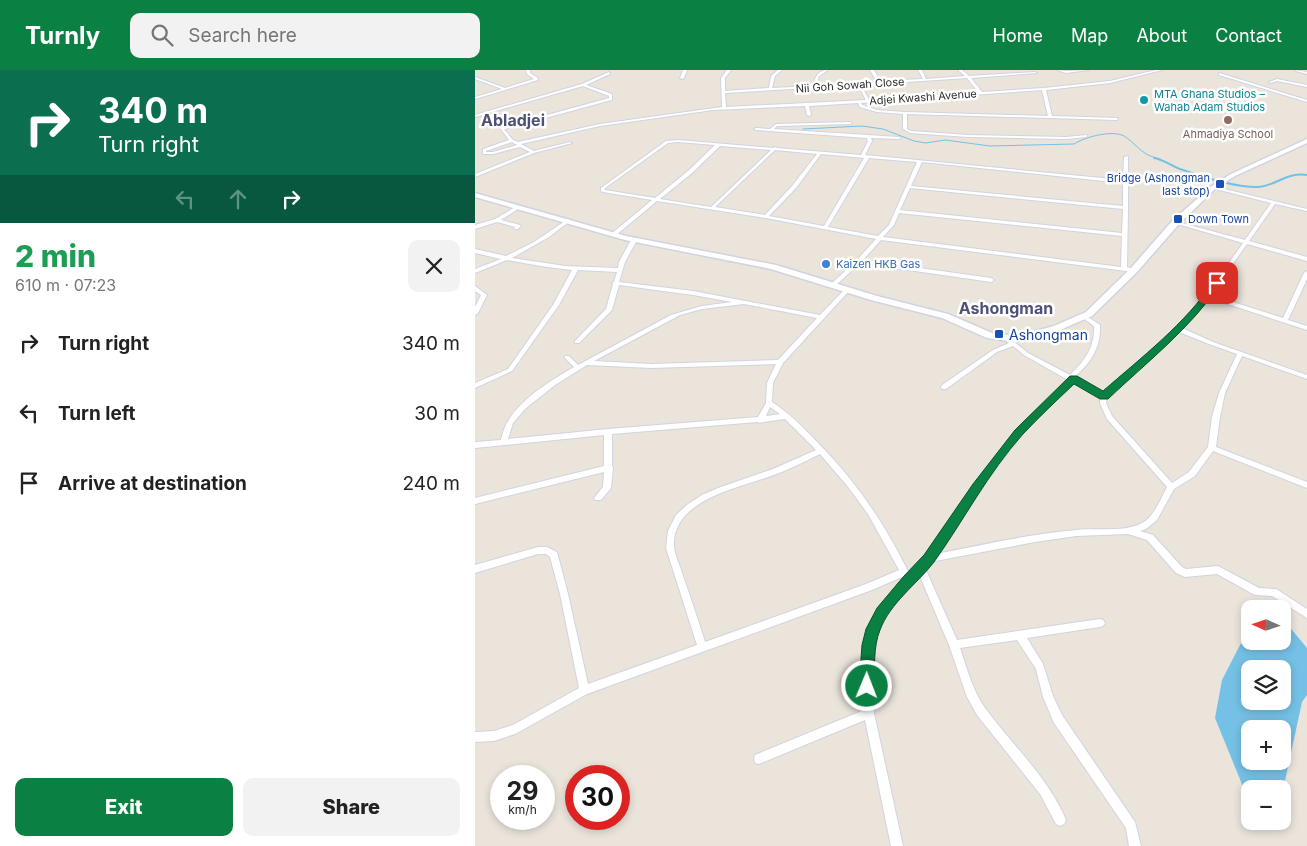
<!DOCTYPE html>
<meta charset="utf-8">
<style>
:root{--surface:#fff;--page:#f2f2f2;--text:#222;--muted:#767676;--accent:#0b8043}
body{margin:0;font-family:Inter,sans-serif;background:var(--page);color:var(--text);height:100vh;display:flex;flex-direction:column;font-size:19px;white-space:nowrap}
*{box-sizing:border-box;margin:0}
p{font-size:16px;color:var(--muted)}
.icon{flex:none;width:28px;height:28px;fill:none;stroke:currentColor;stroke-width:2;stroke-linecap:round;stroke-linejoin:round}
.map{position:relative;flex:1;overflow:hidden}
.sheet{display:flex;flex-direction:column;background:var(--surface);width:475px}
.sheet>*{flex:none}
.hud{background:#0b6e4f;color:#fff;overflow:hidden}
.needle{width:32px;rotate:273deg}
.buttons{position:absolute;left:766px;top:530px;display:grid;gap:10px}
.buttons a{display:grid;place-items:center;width:50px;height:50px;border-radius:10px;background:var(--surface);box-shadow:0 2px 8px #0003;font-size:25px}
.speed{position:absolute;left:15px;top:695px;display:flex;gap:10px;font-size:25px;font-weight:700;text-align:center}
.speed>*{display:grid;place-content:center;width:65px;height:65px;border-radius:50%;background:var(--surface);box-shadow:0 2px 8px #0003;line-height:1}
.speed small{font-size:12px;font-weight:400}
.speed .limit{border:8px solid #d22;background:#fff;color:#111}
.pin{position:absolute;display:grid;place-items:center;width:42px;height:42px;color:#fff;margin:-21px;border-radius:10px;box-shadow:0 2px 8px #0006}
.me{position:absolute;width:55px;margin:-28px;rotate:1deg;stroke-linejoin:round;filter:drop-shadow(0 0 4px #0008)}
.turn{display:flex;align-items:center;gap:18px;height:105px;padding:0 15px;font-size:22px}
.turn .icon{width:65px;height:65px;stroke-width:2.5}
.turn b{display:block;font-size:35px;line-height:42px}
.lanes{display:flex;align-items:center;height:48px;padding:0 15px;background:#0003;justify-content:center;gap:25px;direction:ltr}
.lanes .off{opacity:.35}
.round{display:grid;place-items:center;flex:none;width:52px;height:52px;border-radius:10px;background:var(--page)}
.summary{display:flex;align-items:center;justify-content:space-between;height:85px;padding:0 15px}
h1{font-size:30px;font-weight:800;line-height:38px;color:#1e9e55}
.button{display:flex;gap:10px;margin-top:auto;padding:10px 15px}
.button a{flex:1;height:58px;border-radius:10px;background:var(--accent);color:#fff;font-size:20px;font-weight:800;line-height:58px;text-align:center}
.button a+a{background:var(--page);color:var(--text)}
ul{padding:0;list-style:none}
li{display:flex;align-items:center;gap:15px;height:70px;padding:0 15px}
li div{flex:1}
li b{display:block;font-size:19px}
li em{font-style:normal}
header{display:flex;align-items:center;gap:30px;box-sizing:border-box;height:70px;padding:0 25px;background:var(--accent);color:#fff}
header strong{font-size:24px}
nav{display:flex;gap:28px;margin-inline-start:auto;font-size:18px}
.search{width:350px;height:45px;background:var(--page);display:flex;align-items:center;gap:12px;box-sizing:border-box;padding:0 18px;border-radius:10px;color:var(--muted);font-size:19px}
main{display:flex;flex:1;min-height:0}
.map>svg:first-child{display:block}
</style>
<header>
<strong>Turnly</strong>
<div class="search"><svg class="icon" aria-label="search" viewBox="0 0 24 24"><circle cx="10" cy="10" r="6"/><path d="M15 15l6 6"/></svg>Search here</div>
<nav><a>Home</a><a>Map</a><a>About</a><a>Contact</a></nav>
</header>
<main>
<section class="sheet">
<div class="hud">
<div class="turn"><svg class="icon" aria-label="right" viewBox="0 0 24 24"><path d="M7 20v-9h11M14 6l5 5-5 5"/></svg><div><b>340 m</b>Turn right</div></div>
<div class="lanes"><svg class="icon off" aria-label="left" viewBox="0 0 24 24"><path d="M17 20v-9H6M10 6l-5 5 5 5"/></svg><svg class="icon off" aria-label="ahead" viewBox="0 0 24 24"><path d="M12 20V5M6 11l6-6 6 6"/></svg><svg class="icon" aria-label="right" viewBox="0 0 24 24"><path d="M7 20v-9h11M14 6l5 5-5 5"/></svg></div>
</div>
<div class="summary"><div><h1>2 min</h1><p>610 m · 07:23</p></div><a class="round"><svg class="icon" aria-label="close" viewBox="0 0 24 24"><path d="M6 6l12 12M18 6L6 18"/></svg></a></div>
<ul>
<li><svg class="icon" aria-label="right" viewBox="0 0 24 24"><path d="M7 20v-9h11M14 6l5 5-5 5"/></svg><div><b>Turn right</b></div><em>340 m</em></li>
<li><svg class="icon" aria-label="left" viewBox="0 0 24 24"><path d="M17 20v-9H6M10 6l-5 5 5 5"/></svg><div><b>Turn left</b></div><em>30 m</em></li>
<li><svg class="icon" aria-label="arrive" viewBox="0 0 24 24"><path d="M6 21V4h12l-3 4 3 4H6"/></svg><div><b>Arrive at destination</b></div><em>240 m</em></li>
</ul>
<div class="button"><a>Exit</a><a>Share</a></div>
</section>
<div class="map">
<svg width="832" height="776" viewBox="0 0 832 776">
<rect width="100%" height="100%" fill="#eae4db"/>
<!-- water -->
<path fill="#75c1e6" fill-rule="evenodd" d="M808 549 832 578V625L827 632 808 720 775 719V726L771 724 740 648 747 610 765 575 775 562V571H808ZM775 599H808V631H775ZM775 659H808V691H775Z"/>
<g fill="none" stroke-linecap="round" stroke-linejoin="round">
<!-- stream-far1 -->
<path stroke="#75c1e6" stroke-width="1" d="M328 59 387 56 408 59 439 71 451 73 470 70 515 76 599 74C610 67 641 58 652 68 665 78 667 85 685 89"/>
<!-- stream -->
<path stroke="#75c1e6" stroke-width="2" d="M679 88C690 90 698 97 708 100 728 107 763 118 784 117 802 115 812 102 832 105"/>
<!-- street casing -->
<g stroke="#d1d3e1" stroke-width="2">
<path id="street" d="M51 0H55V3L63 8V10L0 29V27L27 19 0 9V7L30 18 59 9 52 4Z
M208 0H212L209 8 207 9 205 8Z
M252 0H256L250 8V21L294 18 296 6 303 0H307L300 6 297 18 338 16C340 7 343 0 353 0L344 6 341 15 402 12 395 0H399L405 11 448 9 443 0H447L451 9 490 6 483 0H487L494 6 560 2 562 3 496 8 507 22 569 18 635 11 681 0H687L635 13 571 20 577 46 643 48 642 50 432 44V59L436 61 493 65 591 67 612 65V67H611L591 69 493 67 435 63 428 59V44L402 42 385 37 383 33 334 36 336 45 334 46 332 45 330 36 238 40 125 56 46 74 59 81 95 72 97 73 59 83 0 107V104L55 82 45 77 18 84H8V79L34 70 26 59 7 45 0 47V45L107 14 134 2 135 4 111 15 137 24V30L29 59 38 70 43 72 125 54 247 37 246 8ZM492 8 503 22 394 30 386 15ZM383 15 391 30 251 37 250 23ZM108 16 134 26V28L28 57 10 44ZM567 20 573 46 430 42 402 40 387 35 386 33ZM37 72 42 75 18 82H11V81Z
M582 0 591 1 614 0 591 3Z
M820 0 832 2V4L821 1Z
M744 3 832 30V32L744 5Z
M802 9 832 15V17L802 11 796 13 794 12Z
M375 52 377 53 376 54 302 56 299 59 424 67 426 68 424 69 396 68 397 71 390 85 648 110 649 87 653 86V138L652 197 662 200 659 202 406 170 388 190 516 208 519 210 516 212 385 193 360 216 358 217 355 215 356 214 382 190 401 169 291 148 182 131 140 166 135 165 177 130 128 122 126 121V118L191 71 203 70 298 78 300 77 302 78 386 85 393 71 392 68 281 60 279 59 281 58 295 59 301 54ZM203 72 240 75 213 101 180 128 130 120V118L193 73ZM245 76 296 80 236 137 185 129 217 103ZM300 80 342 84 317 116 290 145 240 137ZM346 84 389 88 349 156 294 146 321 118ZM394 88 442 92 414 155 403 166 353 157ZM447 92 648 113V136L436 116ZM435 118 648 139 647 163 425 140ZM424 143 647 166 646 197 408 167 419 155Z
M737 116 832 139V141L800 134 774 171 832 187V191L772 174 736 225 808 248 829 203 832 201V209L813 250 832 256V260L734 228 707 258 738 272 832 305V309L767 286 750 323 745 347 741 377 832 412V418L738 381 720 406 699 419 682 450 671 459 665 461 678 465 707 497 711 499 743 496 784 518 801 519 832 539V548L797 526 780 525 742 504 710 507 701 503 672 470 653 464 601 466 560 472 455 492 450 498 482 570 625 549 628 550 630 553 628 556 625 557 552 568 568 594 578 626 587 645 660 752 666 776H654L651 758 579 653 568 627 561 599 542 570 485 578C492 599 498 621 510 638 537 675 573 707 591 750L589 754 585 756 581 754 565 724 502 645 492 627 474 575 444 504 410 546 403 560 397 594 399 643 428 776H416L390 650 284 694 280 693 279 689 280 685 389 640 387 594 393 559 404 540 428 509 427 507 397 520 112 624 40 664 19 671 0 672V662L19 661 38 655 104 618 85 524 75 487 71 484H63L0 503V495L63 477H72L82 482 93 524 113 614 222 575 191 478 193 461 201 445 213 434 227 425 243 418 298 399 341 380 310 349 288 352 285 353 282 352 137 364V396L138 398 136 418 126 430H120L119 428 128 417 129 402 0 434V428L129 396V365L0 378V372L26 370C31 337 72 313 99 297L89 287 90 286H94L103 295 196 245 227 236 257 232 218 225 144 215 137 240 104 273H100V271L131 239 138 214 137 213 139 212 142 202 103 200 84 235 37 301 0 318V313L33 299 78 235 97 200 72 197 32 190 0 203V199L26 189 0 183V179L31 186 59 172 93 149 95 150V151L74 167 37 188 90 196 143 198 144 192 156 170 159 168 162 170 150 192 144 212 218 221 345 245 370 219H374V221L308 293 298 313 297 332C315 344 329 358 344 374 383 414 409 453 434 503L442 493 450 486 499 415 541 360 593 310 549 285 538 276 522 282 471 319H467L466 317 467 315 518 280 534 273 530 269 533 267 553 283 595 305C610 291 620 277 619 256L608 248V246L610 245 625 255C626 278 616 292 600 307L628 323 701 258 731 225 768 173 699 153V151L770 170 796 133 737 118ZM269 234 342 248 303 290 176 294 119 291 205 245 227 239ZM704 262 734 274 762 284 744 323 737 347 733 377 714 402 697 413 637 346 631 333 632 327ZM301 294 292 313 291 333 283 347 133 359 33 369 38 353 50 339 80 315 112 295 176 298ZM598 312 625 327V333L632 349 692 417C685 430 679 448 665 454 650 462 618 458 601 460 554 464 507 475 461 484L505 419 547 364ZM295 337 305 344 291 346ZM345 384 374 418 393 444 424 500 391 514 230 572C223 549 215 526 207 503 205 495 200 486 199 477 196 430 263 418 296 406 313 400 329 392 345 384Z
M42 136 46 137 26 150 45 155 46 156 43 159H39L40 157 22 152 0 159V155L20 149Z
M0 216 12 225 3 243 0 245V237L6 225 0 221Z"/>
</g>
<!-- secondary casing -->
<g stroke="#d1d3e1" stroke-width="3">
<path id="secondary" d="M832 69V73L760 106 741 118 704 154 662 202 617 246 585 260 541 272 512 268 467 248 396 230 296 199 150 170 0 127V123L151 166 301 195 402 226 473 244 517 263 541 266 579 256 611 242 656 198 698 150 737 116 756 104Z"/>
</g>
<!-- street -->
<use href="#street" fill="#fff" fill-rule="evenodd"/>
<!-- secondary -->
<use href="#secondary" fill="#fff" fill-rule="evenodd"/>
</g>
<!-- route -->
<path fill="#0b8043" stroke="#07532c" d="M739 211 746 213C716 258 672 292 633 329H625L599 314C582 330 564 347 548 364 513 403 489 450 459 492 442 514 415 533 405 560 398 577 400 598 399 616L397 621 392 624 386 621 384 616 387 575 391 559 402 538 429 506 449 485 498 414 540 360 595 306H602L628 321C667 287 710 254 739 211Z"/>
<!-- markers -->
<circle fill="#0f9aa8" stroke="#fff" stroke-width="2" cx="669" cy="30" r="5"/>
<circle fill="#8d6e63" stroke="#fff" stroke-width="2" cx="753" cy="50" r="5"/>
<g fill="#1a4fb4" stroke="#fff" stroke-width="2">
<rect x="740" y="109" width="10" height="10" rx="2.5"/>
<rect x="698" y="144" width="10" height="10" rx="2.5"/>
<rect x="519" y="259" width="10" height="10" rx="2.5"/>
</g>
<circle fill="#3f7fe0" stroke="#fff" stroke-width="2" cx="351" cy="194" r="5"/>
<g text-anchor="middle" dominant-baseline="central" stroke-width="5" stroke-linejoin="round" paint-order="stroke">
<!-- far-street labels -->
<g font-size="11" fill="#292929" stroke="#fff">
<text transform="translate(375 15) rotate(-4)">Nii Goh Sowah Close</text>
<text transform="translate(448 27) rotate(-4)">Adjei Kwashi Avenue</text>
</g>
<!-- far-culture labels -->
<g font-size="11" fill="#0d838f" stroke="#fff" text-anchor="start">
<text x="679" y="24">MTA Ghana Studios –<tspan x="679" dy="13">Wahab Adam Studios</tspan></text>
</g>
<!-- far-education labels -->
<g font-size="11" fill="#785e54" stroke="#fff">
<text x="753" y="64">Ahmadiya School</text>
</g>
<!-- far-transit labels -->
<g font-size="11" fill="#164399" stroke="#fff" text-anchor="end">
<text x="735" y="108">Bridge (Ashongman<tspan x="735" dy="13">last stop)</tspan></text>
<text x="713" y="149" text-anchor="start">Down Town</text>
</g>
<!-- far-shop labels -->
<g font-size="11" fill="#366cbe" stroke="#fff" text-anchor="start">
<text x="361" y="194">Kaizen HKB Gas</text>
</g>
<!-- transit labels -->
<g font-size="14" fill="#164399" stroke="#fff" text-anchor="start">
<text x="534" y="264">Ashongman</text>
</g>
<!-- far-district labels -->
<g font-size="16" font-weight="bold" fill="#4c5176" stroke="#fff">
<text x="38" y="50">Abladjei</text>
<text x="531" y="238">Ashongman</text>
</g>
</g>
</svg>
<div class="buttons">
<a><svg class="needle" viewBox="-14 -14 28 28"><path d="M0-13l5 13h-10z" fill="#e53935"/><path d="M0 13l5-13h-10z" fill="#767676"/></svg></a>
<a><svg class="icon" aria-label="layers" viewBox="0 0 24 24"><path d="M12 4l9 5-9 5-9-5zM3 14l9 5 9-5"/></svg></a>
<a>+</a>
<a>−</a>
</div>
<div class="speed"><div>29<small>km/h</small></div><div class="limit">30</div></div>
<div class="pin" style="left:742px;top:213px;background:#d93025"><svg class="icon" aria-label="arrive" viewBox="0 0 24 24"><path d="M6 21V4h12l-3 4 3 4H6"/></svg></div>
<svg class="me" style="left:392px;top:616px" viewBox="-20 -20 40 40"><circle r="17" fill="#0b8043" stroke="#fff" stroke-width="3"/><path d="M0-11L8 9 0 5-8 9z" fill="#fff"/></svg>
</div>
</main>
